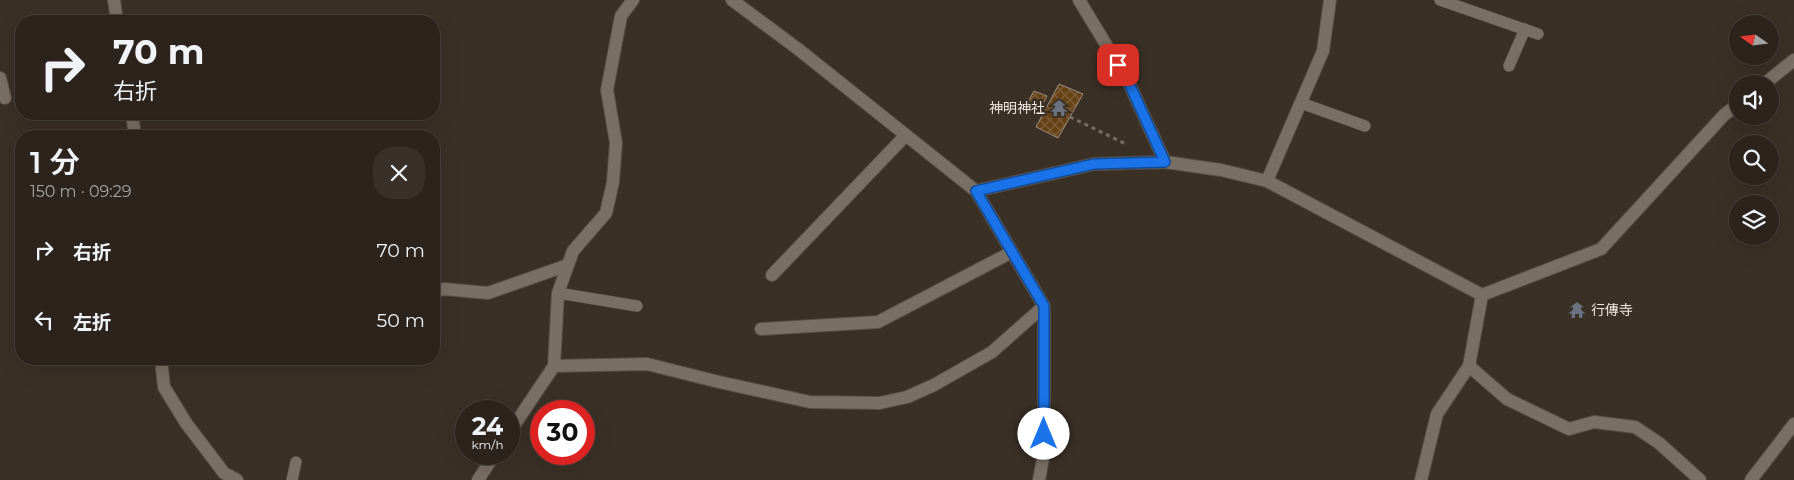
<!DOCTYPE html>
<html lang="ja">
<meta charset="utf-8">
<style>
:root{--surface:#2c241c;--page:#383029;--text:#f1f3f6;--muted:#a6a4a3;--line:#48413b}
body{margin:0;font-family:Montserrat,"Noto Sans JP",sans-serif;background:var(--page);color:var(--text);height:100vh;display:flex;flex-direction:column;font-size:19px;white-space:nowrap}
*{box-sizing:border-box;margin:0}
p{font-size:16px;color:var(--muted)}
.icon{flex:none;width:28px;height:28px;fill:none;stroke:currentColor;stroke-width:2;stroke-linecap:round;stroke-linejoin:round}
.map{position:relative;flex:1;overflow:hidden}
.panel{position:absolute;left:15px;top:130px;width:425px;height:235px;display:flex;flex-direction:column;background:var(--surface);border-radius:20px;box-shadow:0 5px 20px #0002,0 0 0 1px var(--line)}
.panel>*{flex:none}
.guide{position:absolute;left:15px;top:15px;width:425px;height:105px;border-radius:20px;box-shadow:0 5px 20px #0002,0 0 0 1px var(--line);background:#2c241c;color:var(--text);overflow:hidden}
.needle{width:32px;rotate:284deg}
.fabs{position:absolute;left:1729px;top:15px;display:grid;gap:10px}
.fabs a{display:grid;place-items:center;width:50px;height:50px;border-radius:50%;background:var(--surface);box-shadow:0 5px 20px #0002,0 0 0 1px var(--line);font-size:25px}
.speed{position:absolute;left:455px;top:400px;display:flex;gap:10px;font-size:25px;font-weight:700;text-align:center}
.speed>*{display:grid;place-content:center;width:65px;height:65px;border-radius:50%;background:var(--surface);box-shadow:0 5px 20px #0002,0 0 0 1px var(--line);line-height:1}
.speed small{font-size:12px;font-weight:400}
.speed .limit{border:8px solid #d22;background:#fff;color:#111}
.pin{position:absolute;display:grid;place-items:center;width:42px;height:42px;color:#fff;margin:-21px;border-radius:10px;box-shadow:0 2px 8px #0006}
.me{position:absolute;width:55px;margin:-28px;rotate:0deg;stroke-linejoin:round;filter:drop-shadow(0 0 4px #0008)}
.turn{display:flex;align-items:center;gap:18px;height:105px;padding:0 15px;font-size:22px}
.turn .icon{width:65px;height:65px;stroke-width:2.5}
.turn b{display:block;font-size:35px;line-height:42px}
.round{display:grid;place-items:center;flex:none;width:52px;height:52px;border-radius:20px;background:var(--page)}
.head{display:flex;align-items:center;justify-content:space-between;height:85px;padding:0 15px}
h1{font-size:30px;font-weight:600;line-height:38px}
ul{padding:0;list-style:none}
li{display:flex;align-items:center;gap:15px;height:70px;padding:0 15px}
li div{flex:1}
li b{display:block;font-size:19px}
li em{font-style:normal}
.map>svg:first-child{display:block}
</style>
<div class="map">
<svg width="1794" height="480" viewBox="0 0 1794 480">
<defs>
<pattern id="building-cross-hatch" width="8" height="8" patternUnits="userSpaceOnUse" patternTransform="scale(1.25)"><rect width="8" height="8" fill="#664217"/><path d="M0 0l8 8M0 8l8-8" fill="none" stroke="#7c5d38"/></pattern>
</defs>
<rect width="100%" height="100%" fill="#3a3026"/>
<!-- building -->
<path fill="url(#building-cross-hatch)" stroke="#9b8f83" d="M1059 84 1083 94 1058 138 1036 127Z
M1034 91 1047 96 1038 113 1025 107Z"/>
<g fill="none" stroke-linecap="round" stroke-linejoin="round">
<!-- service casing -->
<g stroke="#564e45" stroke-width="12">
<path id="service" d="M1440 0 1538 34
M1509 66 1525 29
M1301 103 1365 126
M558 293 637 306
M292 480 296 462"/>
</g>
<!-- minor casing -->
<g stroke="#564e45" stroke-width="14">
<path id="minor" d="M114 0 117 21
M732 0 798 49 976 191 1044 306V453L1039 480
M1079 0 1128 81 1165 162
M0 78 5 98
M1764 84 1794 60
M132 114 135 136
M1267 181 1323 51 1330 0
M976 191 1094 164 1165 162 1221 170 1267 181 1482 295
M772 275 906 135
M434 292 444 289 488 293 568 265
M761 329 878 322 1012 252
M161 359 164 387 186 423 224 473 237 480
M554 366 647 364 719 382 810 402 880 403 907 397 934 385 992 352 1044 306
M1469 366 1507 399 1569 429 1594 422 1635 427 1659 443 1700 480
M509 433 554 366 558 293 573 251 606 213 613 182 616 143 607 90 621 16 633 0
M478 480 495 454
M1421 480 1437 414 1469 366 1482 295 1601 249 1724 115 1738 104
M1751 480 1794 424"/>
</g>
<!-- path -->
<path stroke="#766d64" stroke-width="3" stroke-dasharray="4 4" stroke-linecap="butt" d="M1070 117 1126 144"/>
<!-- service -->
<use href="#service" stroke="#7a6f64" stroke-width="11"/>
<!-- minor -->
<use href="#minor" stroke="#7a6f64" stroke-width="12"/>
</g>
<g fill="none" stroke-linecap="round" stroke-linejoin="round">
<!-- route casing -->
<g stroke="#114b97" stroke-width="12">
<path id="route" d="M1044 434V306L976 191 1094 164 1165 162 1128 81 1118 65"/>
</g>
<!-- route -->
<use href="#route" stroke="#1a73e8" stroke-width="9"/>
</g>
<!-- icons -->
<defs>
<g id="temple-bare" transform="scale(1.35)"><path d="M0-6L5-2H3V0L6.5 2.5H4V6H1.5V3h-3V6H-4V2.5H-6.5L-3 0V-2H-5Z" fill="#6b7280" stroke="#3a3026" stroke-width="2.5" paint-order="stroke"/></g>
</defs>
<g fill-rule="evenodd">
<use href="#temple-bare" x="1059" y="108"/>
<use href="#temple-bare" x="1577" y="310"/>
</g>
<g text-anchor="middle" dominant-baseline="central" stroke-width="5" stroke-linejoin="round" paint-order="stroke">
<!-- poi labels -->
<g font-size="14" fill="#ede6e0" stroke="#3a3026" text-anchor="end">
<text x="1045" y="108">神明神社</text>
<text x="1591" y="310" text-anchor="start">行傳寺</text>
</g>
</g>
</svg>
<div class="fabs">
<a><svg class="needle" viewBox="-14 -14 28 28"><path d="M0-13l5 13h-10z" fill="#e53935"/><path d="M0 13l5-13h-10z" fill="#a6a4a3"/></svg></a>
<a><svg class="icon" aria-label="sound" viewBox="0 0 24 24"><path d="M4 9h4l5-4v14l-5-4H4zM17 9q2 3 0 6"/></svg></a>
<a><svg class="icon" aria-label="search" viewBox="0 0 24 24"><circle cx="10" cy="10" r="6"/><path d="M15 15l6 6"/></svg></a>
<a><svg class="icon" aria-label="layers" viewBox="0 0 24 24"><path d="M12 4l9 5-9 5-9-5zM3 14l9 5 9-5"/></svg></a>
</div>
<div class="speed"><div>24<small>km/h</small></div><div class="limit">30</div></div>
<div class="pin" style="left:1118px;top:65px;background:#d93025"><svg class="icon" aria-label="arrive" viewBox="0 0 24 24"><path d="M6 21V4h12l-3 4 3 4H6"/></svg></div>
<svg class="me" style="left:1044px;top:434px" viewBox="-20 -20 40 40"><circle r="19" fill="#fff"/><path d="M0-13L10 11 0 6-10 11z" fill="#1a73e8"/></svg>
<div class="guide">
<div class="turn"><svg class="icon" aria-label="right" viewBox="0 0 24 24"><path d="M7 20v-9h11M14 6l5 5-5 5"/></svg><div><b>70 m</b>右折</div></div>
</div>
<section class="panel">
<div class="head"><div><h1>1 分</h1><p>150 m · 09:29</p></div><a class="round"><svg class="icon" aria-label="close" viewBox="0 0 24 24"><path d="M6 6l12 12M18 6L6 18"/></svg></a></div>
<ul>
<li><svg class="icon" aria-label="right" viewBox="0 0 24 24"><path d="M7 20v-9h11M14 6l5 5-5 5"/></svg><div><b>右折</b></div><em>70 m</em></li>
<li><svg class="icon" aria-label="left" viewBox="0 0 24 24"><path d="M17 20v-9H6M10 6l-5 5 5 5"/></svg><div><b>左折</b></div><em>50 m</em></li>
</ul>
</section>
</div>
